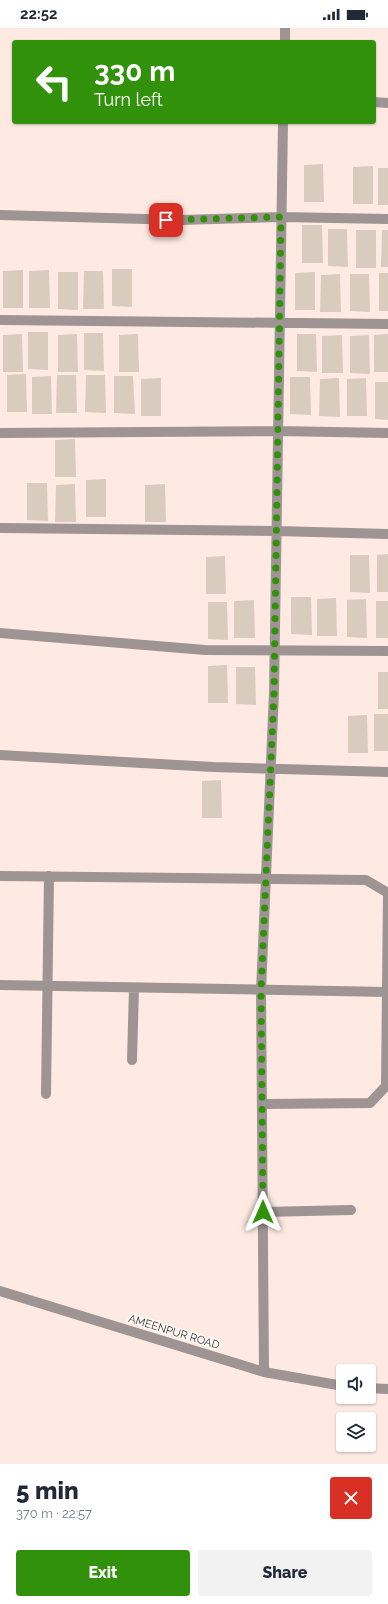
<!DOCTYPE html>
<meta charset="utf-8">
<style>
:root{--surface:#fff;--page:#f2f2f3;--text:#1f2937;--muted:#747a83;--accent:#32910a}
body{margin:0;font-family:Raleway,sans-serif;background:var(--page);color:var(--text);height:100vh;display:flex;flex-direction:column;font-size:15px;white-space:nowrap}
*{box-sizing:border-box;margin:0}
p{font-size:13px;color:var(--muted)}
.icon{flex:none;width:22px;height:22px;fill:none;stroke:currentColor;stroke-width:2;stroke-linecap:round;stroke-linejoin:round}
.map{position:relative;height:1436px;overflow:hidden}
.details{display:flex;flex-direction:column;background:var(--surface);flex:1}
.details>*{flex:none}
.guide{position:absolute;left:12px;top:12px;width:364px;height:84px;border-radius:4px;box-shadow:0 1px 3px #0004;background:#32910a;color:#fff;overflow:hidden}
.fabs{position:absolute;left:336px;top:1336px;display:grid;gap:8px}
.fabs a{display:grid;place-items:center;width:40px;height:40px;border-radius:4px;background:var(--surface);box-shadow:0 1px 3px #0004;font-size:20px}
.pin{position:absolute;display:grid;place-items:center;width:34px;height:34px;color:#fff;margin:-17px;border-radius:8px;box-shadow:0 2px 6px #0006}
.me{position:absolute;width:44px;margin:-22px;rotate:0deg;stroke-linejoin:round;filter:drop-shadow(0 0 3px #0008)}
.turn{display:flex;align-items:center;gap:14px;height:84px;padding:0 16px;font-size:18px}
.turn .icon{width:52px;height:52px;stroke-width:2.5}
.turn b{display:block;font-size:28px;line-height:34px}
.round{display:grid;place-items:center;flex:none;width:42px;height:42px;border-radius:4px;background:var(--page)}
.head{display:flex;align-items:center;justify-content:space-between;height:68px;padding:0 16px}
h1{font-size:24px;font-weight:800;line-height:30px}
.action{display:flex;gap:8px;margin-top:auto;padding:8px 16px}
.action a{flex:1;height:46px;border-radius:4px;background:var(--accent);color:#fff;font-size:16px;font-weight:800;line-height:46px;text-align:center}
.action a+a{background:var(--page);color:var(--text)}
.status{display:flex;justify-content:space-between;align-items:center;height:28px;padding:0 20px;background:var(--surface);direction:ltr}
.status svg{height:11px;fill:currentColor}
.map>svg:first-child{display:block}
</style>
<div class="status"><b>22:52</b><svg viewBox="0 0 49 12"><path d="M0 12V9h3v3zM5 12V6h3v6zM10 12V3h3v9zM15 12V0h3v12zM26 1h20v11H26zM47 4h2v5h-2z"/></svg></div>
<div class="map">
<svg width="388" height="1436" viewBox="0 0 388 1436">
<rect width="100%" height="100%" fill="#feeae3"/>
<!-- building -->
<path fill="#dacbbf" d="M323 136 324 174H304V137Z
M373 138V176H353V139Z
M378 140H388V177H378Z
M302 197H322L323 235H302Z
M328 201H347L348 239 328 238Z
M356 202H376V240H356Z
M382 202H388V239H381Z
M112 241H132V279L112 278Z
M23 242V280H3V243Z
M49 242 50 280H29V243Z
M84 243H103L104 281H83Z
M58 244H78V282L58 281Z
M315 244V282H295V245Z
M379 245H388V283H379Z
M340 246 341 284H320L321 247Z
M350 246H369L370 284 350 283Z
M28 304H48V342L28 341Z
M84 305H103L104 343 84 342Z
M22 306 23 344H3V307Z
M77 306 78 344H58V307Z
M138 306 139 344H119V307Z
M297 306H316L317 344 297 343Z
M388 306V344H374V307Z
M342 307 343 345H322V308Z
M369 307 370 346 350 345V308Z
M26 346 27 384H7V347Z
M57 347H76L77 385H56Z
M86 347H105L106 385 85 384Z
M51 348 52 386H32V349Z
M114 348H133L135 386 114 385Z
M290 349H310L311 387 290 386Z
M161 350V388H141V351Z
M339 350 340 389 319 388 320 351Z
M366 350 367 388H347V351Z
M375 354H388V392L375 391Z
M75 411 76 449H55V412Z
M106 451V489H86V452Z
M27 455H47L48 493 27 492Z
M75 456 76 494H55L56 457Z
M165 456 166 494H145V457Z
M388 526V564H377V527Z
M350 527H369L370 565 350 564Z
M225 528 226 566H206V529Z
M291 569H311L312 607 291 606Z
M336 570 337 608H317V571Z
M366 571 367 610 347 609V572Z
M254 572 255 610H234V573Z
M376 573H388V610H376Z
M208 574H227L228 612 208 611Z
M227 637 228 675H208V638Z
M236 639H255L256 677 236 676Z
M378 644H388V681H378Z
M374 686H388V723H374Z
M367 687 368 725H348V688Z
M221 752 222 790H202V753Z"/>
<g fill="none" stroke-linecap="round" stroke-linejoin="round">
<!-- minor -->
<path stroke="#9d9493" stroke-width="10" d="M285 14V0
M374 74 388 75
M0 187 181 192 281 189 388 191
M0 292 388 296
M0 405 277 403 388 405
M0 500 276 503 388 506
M0 605 205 622 388 623
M0 727 213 739 388 744
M0 848 366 852 388 865 386 1058 370 1075 262 1076
M0 957 388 964
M132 1032 134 960
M46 1066 49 848
M263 1184 351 1182
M0 1263 264 1344 343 1358
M264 1344 261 963 274 664 283 94
M369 1360 388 1361"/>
</g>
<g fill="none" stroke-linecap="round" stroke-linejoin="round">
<!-- route -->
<path stroke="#32910a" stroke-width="7" stroke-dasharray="0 12.6" d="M166 192 281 189 274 664 261 963 263 1184"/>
</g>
<g text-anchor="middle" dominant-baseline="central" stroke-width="3.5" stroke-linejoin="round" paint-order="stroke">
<!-- street labels -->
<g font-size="11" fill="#423a37" stroke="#fffbf9">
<text transform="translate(174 1304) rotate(17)">AMEENPUR ROAD</text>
</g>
</g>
</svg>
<div class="fabs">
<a><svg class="icon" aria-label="sound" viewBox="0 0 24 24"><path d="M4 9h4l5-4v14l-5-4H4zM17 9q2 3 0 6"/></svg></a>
<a><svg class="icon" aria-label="layers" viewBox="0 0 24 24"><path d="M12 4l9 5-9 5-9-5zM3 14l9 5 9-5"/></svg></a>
</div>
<div class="pin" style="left:166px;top:192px;background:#d93025"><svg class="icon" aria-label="arrive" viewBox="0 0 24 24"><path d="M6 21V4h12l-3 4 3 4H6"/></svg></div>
<svg class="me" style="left:263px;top:1184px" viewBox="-20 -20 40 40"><path d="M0-17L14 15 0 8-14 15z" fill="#32910a" stroke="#fff" stroke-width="4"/></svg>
<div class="guide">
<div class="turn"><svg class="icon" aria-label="left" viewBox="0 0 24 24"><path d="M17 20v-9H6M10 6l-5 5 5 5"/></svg><div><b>330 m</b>Turn left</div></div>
</div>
</div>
<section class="details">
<div class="head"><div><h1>5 min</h1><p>370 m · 22:57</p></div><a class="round" style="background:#d93025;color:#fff"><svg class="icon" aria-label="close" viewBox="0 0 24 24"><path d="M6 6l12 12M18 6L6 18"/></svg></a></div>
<div class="action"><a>Exit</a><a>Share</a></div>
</section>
